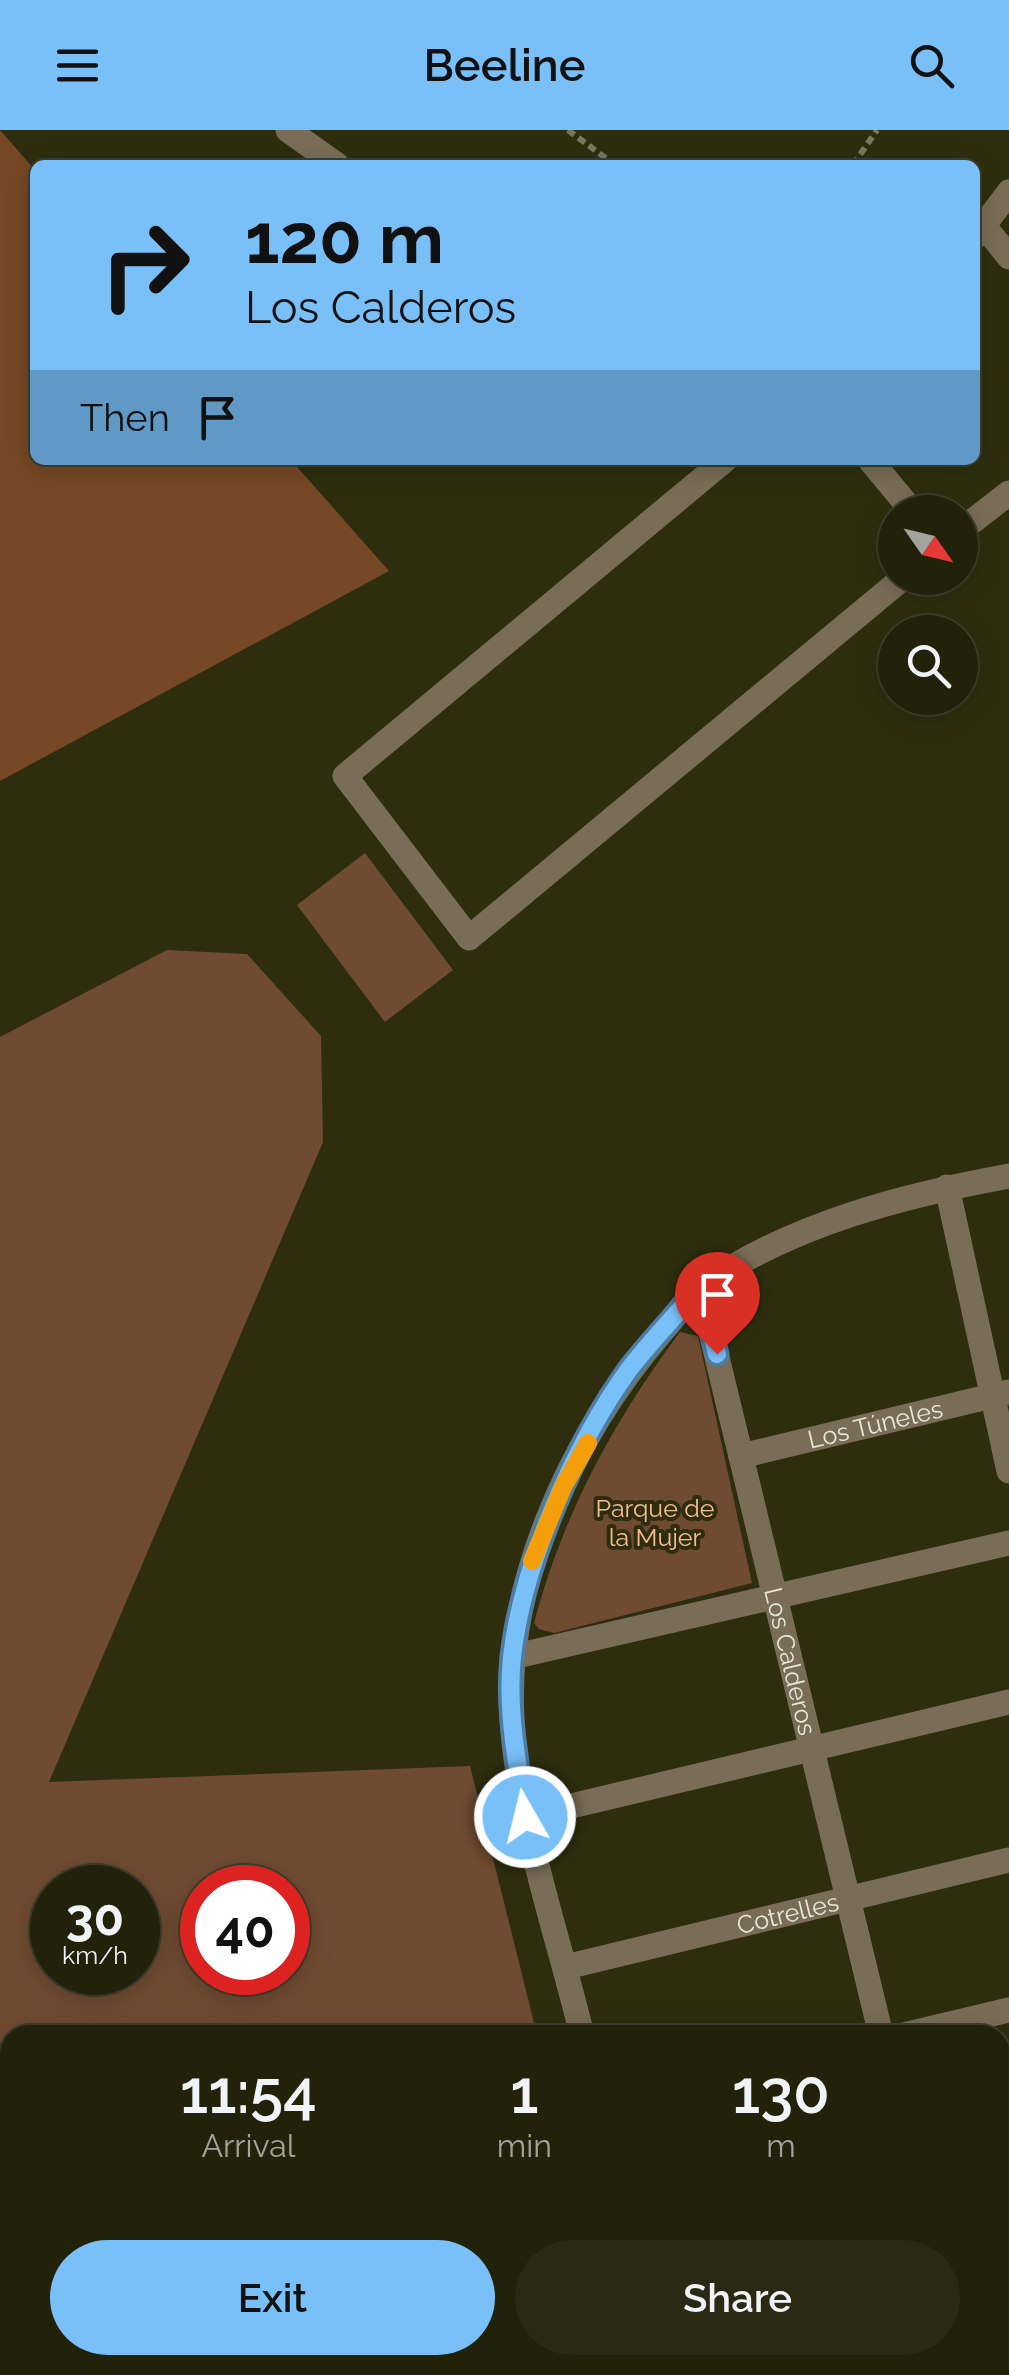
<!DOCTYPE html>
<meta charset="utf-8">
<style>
:root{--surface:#22220b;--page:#2a2a14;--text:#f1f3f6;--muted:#a2a49d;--line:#3f3f2c;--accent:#79bff8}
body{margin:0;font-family:Raleway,sans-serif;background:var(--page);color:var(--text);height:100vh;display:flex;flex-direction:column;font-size:38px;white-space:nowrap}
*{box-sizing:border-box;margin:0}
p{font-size:32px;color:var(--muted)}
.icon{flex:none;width:55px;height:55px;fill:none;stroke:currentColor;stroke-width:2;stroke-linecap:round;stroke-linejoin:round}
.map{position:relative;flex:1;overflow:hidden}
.drawer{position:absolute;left:0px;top:1895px;width:1010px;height:350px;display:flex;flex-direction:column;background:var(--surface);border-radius:30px 30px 0 0;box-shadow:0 5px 25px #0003,0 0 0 2px var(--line)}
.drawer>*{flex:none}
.guide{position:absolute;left:30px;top:30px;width:950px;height:305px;border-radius:15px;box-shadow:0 5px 25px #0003,0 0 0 2px var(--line);background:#79bff8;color:#111;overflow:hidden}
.needle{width:65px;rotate:124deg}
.controls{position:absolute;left:878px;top:365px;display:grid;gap:20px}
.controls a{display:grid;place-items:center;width:100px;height:100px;border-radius:50%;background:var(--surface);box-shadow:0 5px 25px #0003,0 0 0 2px var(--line);font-size:50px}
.speed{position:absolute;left:30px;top:1735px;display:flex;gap:20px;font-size:50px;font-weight:700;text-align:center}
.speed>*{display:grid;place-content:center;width:130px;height:130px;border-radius:50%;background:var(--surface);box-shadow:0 5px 25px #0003,0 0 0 2px var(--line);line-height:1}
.speed small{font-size:25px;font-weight:400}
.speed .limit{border:15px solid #d22;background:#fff;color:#111}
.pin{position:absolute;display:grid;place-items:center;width:85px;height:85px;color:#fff;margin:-102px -42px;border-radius:50% 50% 50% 0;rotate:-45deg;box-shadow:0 0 10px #0007}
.pin .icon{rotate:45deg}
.me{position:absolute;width:110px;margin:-55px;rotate:352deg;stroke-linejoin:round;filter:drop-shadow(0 0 8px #0008)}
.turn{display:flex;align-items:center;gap:35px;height:210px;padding:0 50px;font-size:45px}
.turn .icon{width:130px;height:130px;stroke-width:2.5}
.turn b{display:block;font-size:70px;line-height:85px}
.then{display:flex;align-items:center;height:95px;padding:0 50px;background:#0003;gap:20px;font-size:38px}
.eta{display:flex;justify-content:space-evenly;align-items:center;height:170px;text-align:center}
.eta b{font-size:60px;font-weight:600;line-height:70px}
.cta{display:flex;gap:20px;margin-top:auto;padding:20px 50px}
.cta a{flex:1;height:115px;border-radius:60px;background:var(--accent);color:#111;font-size:40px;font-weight:600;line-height:115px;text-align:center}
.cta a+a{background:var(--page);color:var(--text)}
header{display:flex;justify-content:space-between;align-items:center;height:130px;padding:0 50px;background:var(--accent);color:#111;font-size:45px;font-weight:600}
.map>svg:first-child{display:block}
</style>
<header><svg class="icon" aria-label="menu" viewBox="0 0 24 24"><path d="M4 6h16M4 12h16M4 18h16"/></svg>Beeline<svg class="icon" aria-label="search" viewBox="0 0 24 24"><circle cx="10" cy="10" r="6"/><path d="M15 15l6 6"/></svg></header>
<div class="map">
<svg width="1009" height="2245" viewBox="0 0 1009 2245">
<rect width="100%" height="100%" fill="#2e2e0f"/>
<!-- green -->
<path fill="#6f4b32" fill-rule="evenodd" d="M365 723 453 840 385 892 297 775Z
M167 820 247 824 321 906 323 1012 49 1652 470 1636 537 1905H10V2186H0V907ZM52 1758H138V1842H52ZM202 1758H288V1842H202Z
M680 1202 698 1206 752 1453 554 1503 539 1499 534 1493C563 1384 613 1292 680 1202Z
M470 2235H620L622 2245H551Z"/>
<!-- forest -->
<path fill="#764825" d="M0 0 35 40V330H291L389 441 0 651Z"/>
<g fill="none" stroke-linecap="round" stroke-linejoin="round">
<!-- path -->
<path stroke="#77785e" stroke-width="6" stroke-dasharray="8 5" stroke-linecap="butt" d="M568 0 615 35
M853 35 877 0"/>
<!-- minor -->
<g stroke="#796d57" stroke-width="25">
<path d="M288 0 337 35"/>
<path d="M984 96 1009 127"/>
<path d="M975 107 1009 62"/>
<path d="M725 330 345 646 469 808 903 448"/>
<path d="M870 330 913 382"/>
<path d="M960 401 1009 363"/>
<path d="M947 1057 1009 1341"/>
<path id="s1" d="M700 1157 881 1905"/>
<path id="s2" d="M741 1326 1009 1262"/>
<path d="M512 1527 1009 1413"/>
<path d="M525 1687 1009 1572"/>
<path id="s3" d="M566 1837 1009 1730"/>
<path d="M582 1905C558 1805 522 1705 513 1602 500 1458 571 1307 663 1200 676 1186 688 1166 704 1155 792 1094 905 1065 1009 1046"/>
<path d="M904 1905 1009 1880"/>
<path d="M1000 2034 1009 2032"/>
<path d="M1000 2191 1009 2189"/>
<path d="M662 2235 664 2245"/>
<path d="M962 2235 964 2245"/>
<path d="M775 2245 817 2235"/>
</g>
</g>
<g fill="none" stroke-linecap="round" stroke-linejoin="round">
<!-- route casing -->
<g stroke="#4f7ca1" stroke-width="25">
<path id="route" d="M525 1687C518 1635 506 1580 512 1527 522 1435 576 1312 630 1238 652 1210 677 1184 700 1157L717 1224"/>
</g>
<!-- route -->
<use href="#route" stroke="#79bff8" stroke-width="18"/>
<!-- slow -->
<path stroke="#f59e0b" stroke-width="18" d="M532 1431 563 1357 588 1313"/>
</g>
<g text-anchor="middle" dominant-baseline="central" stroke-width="8" stroke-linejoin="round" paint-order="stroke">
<!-- street labels -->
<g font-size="25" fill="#e6e7d5" stroke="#2e2e0f">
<text stroke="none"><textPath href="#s2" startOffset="138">Los Túneles</textPath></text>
<text stroke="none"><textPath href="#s1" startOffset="385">Los Calderos</textPath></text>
<text stroke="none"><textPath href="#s3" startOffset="228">Cotrelles</textPath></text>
</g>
<!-- park labels -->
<g font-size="25" fill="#f7bb92" stroke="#2e2e0f">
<text x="655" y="1378">Parque de<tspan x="655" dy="29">la Mujer</tspan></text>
</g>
</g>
</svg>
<div class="controls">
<a><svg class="needle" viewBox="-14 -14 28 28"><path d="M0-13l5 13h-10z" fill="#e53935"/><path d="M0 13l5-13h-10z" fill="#a2a49d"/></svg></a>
<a><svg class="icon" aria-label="search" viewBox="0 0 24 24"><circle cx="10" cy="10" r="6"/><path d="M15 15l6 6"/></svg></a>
</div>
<div class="speed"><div>30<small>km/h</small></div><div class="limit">40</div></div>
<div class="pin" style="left:717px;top:1224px;background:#d93025"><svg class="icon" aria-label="arrive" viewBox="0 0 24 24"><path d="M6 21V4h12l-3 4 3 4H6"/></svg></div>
<svg class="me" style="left:525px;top:1687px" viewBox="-20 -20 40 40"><circle r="17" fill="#79bff8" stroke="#fff" stroke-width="3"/><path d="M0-11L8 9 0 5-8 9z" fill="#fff"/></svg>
<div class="guide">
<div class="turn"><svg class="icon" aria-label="right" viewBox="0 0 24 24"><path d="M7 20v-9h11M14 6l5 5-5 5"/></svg><div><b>120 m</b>Los Calderos</div></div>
<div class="then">Then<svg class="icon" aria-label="arrive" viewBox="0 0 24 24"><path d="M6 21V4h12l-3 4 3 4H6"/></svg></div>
</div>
<section class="drawer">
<div class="eta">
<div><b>11:54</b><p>Arrival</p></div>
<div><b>1</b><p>min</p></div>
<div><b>130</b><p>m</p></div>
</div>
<div class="cta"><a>Exit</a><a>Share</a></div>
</section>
</div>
